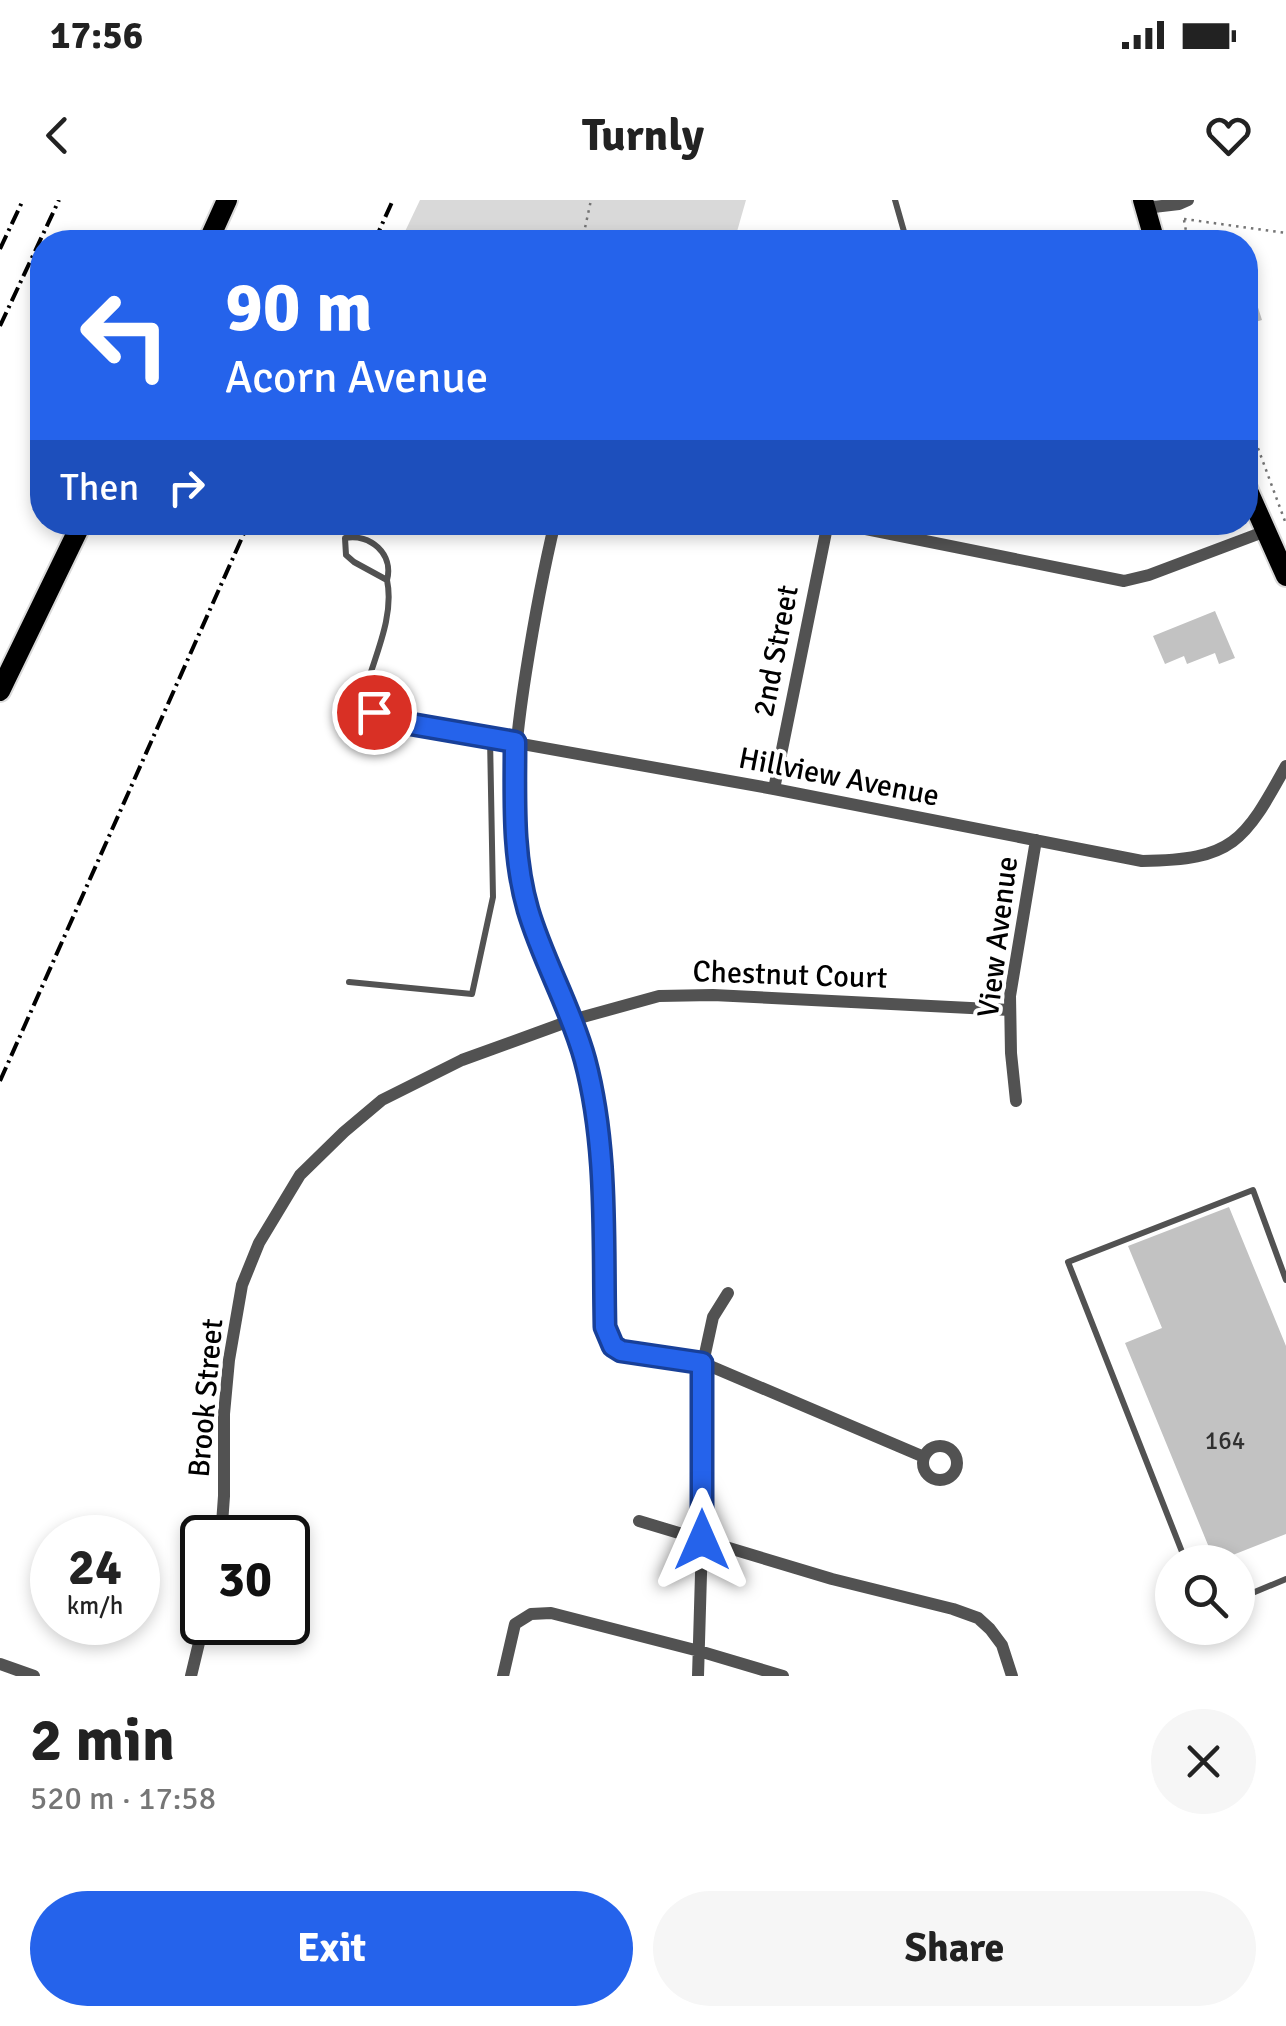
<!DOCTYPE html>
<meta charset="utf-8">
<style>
:root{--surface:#fff;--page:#f6f6f6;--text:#222;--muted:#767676;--accent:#2563eb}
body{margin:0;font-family:Signika,sans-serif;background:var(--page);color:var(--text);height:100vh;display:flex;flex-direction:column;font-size:38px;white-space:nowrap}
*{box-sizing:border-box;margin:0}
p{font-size:32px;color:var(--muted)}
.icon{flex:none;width:55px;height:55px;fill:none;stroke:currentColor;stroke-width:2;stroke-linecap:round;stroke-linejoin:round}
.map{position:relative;height:1476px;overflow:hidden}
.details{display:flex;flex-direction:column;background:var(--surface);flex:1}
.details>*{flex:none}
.top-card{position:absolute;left:30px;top:30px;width:1228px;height:305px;border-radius:40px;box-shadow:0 5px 15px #0003;background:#2563eb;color:#fff;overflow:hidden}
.tools{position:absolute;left:1155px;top:1345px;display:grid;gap:20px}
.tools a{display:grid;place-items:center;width:100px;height:100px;border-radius:50%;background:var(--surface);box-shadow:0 5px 15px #0003;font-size:50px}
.speed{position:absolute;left:30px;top:1315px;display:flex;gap:20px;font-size:50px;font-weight:700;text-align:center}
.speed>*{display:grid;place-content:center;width:130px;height:130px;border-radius:50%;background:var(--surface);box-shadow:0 5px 15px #0003;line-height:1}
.speed small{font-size:25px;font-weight:400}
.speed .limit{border:5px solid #111;border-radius:15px;background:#fff;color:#111}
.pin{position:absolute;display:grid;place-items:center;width:85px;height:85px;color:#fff;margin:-42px;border:5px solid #fff;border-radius:50%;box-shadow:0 2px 10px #0007}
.me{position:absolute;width:110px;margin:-55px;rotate:0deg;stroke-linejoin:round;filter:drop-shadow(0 0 8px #0008)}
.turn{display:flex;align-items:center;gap:35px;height:210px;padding:0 30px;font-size:45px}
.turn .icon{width:130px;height:130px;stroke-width:2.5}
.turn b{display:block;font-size:70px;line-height:85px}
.then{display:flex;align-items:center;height:95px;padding:0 30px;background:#0003;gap:20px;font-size:38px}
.round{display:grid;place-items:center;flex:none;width:105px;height:105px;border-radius:52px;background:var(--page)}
.head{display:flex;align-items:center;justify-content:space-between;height:170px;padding:0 30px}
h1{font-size:60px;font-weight:700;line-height:75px}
.primary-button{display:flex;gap:20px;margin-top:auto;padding:20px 30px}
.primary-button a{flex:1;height:115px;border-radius:60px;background:var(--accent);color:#fff;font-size:40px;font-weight:700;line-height:115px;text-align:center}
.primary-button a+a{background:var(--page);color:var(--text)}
.status{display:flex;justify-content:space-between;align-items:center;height:70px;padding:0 50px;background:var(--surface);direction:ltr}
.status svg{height:28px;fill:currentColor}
header{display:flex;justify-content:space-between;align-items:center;height:130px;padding:0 30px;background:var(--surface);font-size:45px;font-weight:700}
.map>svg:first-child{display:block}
</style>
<div class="status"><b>17:56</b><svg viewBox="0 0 49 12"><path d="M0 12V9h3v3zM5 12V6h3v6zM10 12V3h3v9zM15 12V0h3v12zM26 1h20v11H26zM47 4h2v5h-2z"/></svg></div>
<header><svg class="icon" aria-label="back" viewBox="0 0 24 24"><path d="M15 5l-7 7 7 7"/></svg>Turnly<svg class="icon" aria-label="heart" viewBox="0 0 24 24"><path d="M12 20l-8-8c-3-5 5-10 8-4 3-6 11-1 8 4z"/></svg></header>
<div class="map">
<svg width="1286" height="1476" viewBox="0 0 1286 1476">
<rect width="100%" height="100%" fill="#fff"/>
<!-- green -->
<path fill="#d9d9d9" d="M420 0H746L734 42H400Z"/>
<!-- building -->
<path fill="#c2c2c2" d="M1245 73H1247L1262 120 1245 125Z
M1215 411 1235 458 1219 464 1215 453 1187 464 1184 456 1165 464 1153 436Z
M1229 1007 1286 1146V1334L1215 1362 1125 1143 1162 1128 1128 1046Z"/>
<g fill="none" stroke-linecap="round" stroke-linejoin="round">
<!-- primary casing -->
<g stroke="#dbdbdb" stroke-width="24">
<path id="primary" d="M1143 0 1155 42
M208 42 227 0
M1245 284 1286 376
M0 491 82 322"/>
</g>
<!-- path -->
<path stroke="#747474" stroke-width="2.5" stroke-dasharray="2.5 5" stroke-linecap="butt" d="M1184 19 1286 33
M1184 20 1188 42
M582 42 591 0
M1245 213 1286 324"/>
<!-- service -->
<path stroke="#525252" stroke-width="6" d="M895 0 907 42
M368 481C378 449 394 413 387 380L354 362 346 355 345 338C370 333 394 354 387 380
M349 782 472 794 493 697 490 538
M1186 1362 1068 1062 1253 990 1286 1080
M1238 1399 1286 1379"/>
<!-- minor -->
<path stroke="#525252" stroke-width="12" d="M1145 8 1179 4 1188 0
M555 322C543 372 534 421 526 472 516 536 508 603 519 668 530 737 569 795 586 862 607 948 603 1039 605 1127L613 1147 621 1151 703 1163 924 1257
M831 322 1124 381 1149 375 1266 331
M368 482 374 512 382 519 774 589 1142 661C1233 660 1244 642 1286 566
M774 589 828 322
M1016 901 1011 853 1010 796 1036 640
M923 1263a17 17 0 1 1 34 0a17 17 0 1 1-34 0Z
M639 1321 832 1379 953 1409 978 1418 990 1429 1002 1445 1012 1476
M221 1338 224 1296V1214L229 1160 242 1085 259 1043 300 975 344 932 382 900 462 860 572 820 659 796 713 795 1010 810
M0 1464 34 1476
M191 1476 204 1422
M503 1476 515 1424 531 1414 551 1413 699 1451 783 1476
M698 1476 702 1340 703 1163 713 1117 728 1093"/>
<!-- primary -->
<use href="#primary" stroke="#000" stroke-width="20"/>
<!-- rail -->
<path stroke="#000" stroke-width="4" stroke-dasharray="15 5 2.5 5" stroke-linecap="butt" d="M374 42 393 0
M0 49 23 0
M0 126 59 0
M0 881 249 322"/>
</g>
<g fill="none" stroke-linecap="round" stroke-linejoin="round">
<!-- route casing -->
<g stroke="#184099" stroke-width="25">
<path id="route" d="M374 512 382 519 515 542C515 598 512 655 528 710 543 761 571 808 585 860 608 946 603 1039 605 1127L613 1146 621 1151 702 1163V1340"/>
</g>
<!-- route -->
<use href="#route" stroke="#2563eb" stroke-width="18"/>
</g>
<g text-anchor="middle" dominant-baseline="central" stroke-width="8" stroke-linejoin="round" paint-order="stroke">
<!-- number labels -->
<g font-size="25" fill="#303030">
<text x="1225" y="1240">164</text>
</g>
<!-- street labels -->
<g font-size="30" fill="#000" stroke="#fff">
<text transform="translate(776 451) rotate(-79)">2nd Street</text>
<text transform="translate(839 577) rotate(11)">Hillview Avenue</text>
<text transform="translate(998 737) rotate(-83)">View Avenue</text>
<text transform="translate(790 775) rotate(2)">Chestnut Court</text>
<text transform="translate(206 1198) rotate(-85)">Brook Street</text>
</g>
</g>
</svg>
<div class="tools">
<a><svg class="icon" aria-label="search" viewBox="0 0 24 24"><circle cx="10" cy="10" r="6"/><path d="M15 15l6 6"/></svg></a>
</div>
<div class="speed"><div>24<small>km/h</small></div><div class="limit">30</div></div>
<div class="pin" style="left:374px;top:512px;background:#d93025"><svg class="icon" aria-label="arrive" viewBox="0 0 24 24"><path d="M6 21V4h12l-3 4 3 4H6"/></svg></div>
<svg class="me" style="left:702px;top:1340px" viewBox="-20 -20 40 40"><path d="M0-17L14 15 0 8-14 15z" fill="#2563eb" stroke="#fff" stroke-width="4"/></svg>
<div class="top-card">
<div class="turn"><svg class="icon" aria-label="left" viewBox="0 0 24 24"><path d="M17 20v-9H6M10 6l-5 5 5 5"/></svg><div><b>90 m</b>Acorn Avenue</div></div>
<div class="then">Then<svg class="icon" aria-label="right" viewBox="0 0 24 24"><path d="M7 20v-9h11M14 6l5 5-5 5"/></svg></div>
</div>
</div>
<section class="details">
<div class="head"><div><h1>2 min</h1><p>520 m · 17:58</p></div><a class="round"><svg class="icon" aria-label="close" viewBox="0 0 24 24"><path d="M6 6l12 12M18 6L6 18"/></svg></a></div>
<div class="primary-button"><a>Exit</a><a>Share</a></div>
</section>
